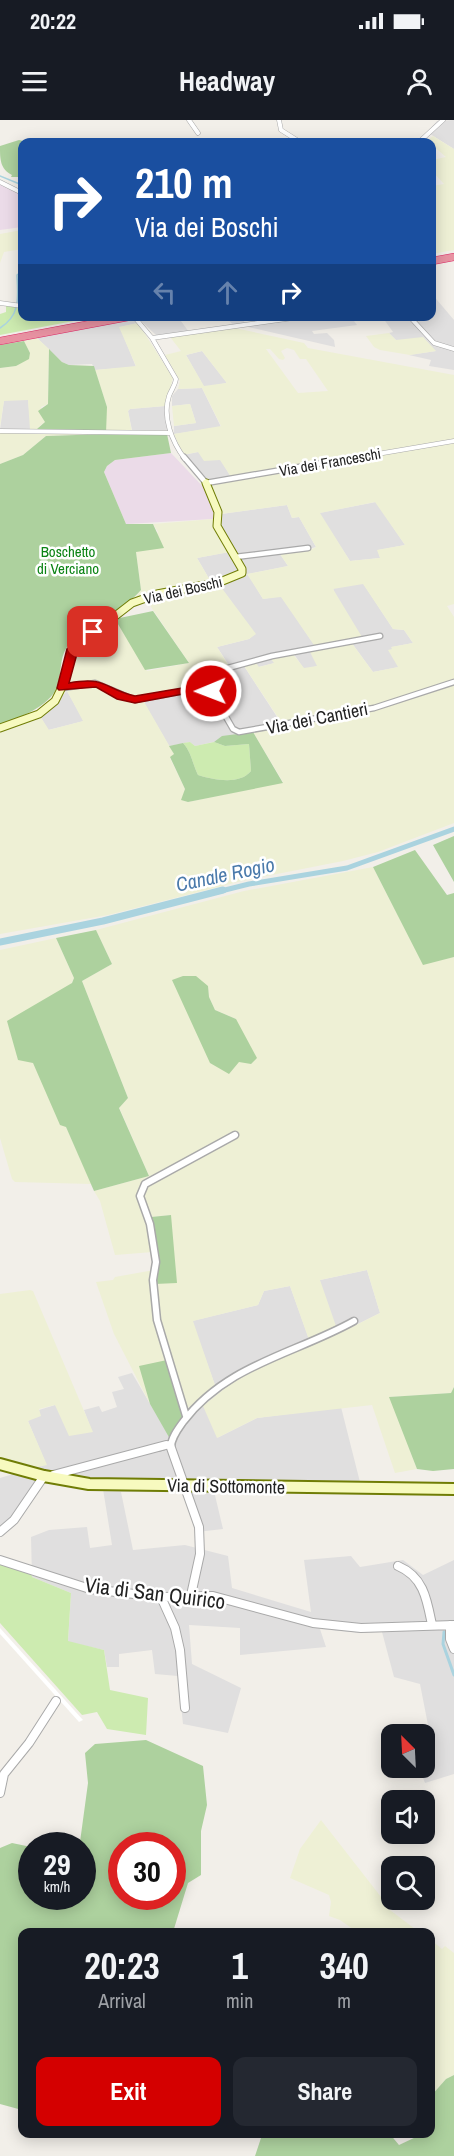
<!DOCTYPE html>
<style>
:root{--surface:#171b24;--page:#242831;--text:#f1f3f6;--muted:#9ea1a6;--accent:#d40000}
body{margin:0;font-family:"Archivo Narrow",sans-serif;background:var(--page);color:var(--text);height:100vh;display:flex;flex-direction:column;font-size:22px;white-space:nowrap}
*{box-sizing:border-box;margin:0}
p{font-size:20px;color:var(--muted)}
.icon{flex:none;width:33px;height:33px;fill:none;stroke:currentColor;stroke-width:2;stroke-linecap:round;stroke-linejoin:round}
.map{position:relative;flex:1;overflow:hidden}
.drawer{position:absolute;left:18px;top:1808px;width:417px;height:210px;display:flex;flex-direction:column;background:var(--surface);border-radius:12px;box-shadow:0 3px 15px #0003}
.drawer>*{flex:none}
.hud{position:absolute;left:18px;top:18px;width:418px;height:183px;border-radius:12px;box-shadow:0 3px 15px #0003;background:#1a4fa0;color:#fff;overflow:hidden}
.needle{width:39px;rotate:336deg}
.fabs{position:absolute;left:381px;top:1604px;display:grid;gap:12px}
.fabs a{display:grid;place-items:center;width:54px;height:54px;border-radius:12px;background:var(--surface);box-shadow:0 3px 15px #0003;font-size:30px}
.speed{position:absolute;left:18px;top:1712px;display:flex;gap:12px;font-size:30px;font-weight:700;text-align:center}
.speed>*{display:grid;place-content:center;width:78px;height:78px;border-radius:50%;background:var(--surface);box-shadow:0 3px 15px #0003;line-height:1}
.speed small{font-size:15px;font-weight:400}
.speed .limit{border:9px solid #d22;background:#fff;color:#111}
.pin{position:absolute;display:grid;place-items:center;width:51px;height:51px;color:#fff;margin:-26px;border-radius:12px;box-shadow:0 3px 9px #0006}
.me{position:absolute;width:66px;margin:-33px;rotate:269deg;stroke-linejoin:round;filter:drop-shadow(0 0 4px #0008)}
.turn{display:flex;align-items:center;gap:21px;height:126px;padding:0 18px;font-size:27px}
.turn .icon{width:78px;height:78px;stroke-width:2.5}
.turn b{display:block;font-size:42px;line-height:51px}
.lanes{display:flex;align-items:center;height:57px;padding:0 18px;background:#0003;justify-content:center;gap:30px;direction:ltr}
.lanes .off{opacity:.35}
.eta{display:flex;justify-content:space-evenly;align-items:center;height:102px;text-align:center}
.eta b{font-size:36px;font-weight:800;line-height:42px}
.cta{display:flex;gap:12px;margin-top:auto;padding:12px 18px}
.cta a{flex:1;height:69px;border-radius:12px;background:var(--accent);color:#fff;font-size:24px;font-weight:800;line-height:69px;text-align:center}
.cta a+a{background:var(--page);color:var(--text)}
.status{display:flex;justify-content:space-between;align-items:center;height:42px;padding:0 30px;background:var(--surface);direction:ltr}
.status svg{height:16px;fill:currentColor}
header{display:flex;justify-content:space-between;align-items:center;height:78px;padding:0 18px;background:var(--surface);font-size:27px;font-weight:800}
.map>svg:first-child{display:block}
</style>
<div class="status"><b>20:22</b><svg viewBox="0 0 49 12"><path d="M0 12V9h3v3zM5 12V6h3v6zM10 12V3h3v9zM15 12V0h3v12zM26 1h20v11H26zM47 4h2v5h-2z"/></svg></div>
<header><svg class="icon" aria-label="menu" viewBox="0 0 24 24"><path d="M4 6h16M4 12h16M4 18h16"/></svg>Headway<svg class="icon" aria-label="person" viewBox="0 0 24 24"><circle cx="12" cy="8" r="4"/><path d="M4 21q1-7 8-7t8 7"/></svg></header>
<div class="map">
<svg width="454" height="2036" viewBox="0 0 454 2036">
<rect width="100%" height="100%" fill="#f2efe9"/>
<!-- residential -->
<path fill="#e0dfdf" d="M454 0V29L427 12 437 1Z
M432 174 454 200V250L429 246 431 240 409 235 436 231 396 220 389 213 393 212 383 198 372 199 369 197 432 196Z
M161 197H178L189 212 156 215 140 200Z
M226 197H240L246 204 295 197H351L357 205 312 211 314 214 327 213 334 220 335 227 240 205H233Z
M134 198 138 203 120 207 136 247 95 250 92 244 69 245 62 242 36 217Z
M202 231 227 263 204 267 186 235Z
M202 268 221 307 174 314V306L196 303 190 284 172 286V276L178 269Z
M4 280H28L31 310H0Z
M165 286 167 310H132L128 291 130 289Z
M198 332 221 340 231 357 205 360 183 335Z
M376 382 405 425 378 430 380 438 350 441 319 393Z
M287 385 292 398 299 397 316 427 296 432 293 429 278 431 288 446 248 454 263 479 281 476 317 529 318 546 304 549 294 534 271 539 275 543 258 547 244 546 283 606 200 625 195 626 190 622 169 626 143 581 229 545 217 527 249 519 255 514 216 461 211 462 197 438 234 431 222 409 221 394Z
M363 463 393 509 404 510 413 523 392 527 399 547 373 552 351 522 333 468Z
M67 571 84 601 48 610 40 596 50 589Z
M367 1150 380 1193 344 1211 217 1318 257 1298 341 1287 363 1374 214 1371 223 1409 197 1412 183 1371 121 1372 133 1430 185 1425 228 1436 232 1468 311 1492 304 1440 351 1436 360 1447 403 1440 423 1455 454 1440V1654L425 1663 419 1647H424V1614H416L428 1605 420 1564 394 1557 382 1512 360 1513 320 1509 326 1527 240 1535V1508L189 1505 192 1544 241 1568 228 1613 183 1604 178 1556 155 1554 152 1530 119 1534V1547H107L104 1530 68 1522 71 1473 32 1457 31 1417 49 1410 87 1407 90 1428 112 1425 103 1369 49 1362 43 1364 18 1402 0 1417V1358L46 1344 28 1301 39 1290 55 1285 92 1312 84 1290 99 1286 102 1292 117 1287 112 1272 124 1269 118 1257 132 1253 170 1318 189 1287 216 1268 192 1201 258 1185 264 1171 290 1166 309 1219 320 1160Z"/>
<!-- industrial -->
<path fill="#ebdbe8" d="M0 64 22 75V107L0 110Z
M171 333 206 370 214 392 213 399 126 404 104 352 107 346 115 340Z"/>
<!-- farmland -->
<path fill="#eef0d5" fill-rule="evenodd" d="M433 16 454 29V130L432 134V66L444 64 432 51V40L446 37 432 25V22L426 21Z
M22 110V129L4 132 0 143V114Z
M138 203 173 258 165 286 130 289 128 291 132 312 46 316 23 335 0 344V310H30L28 280 4 281 0 306V248L16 246 30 233 24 221 37 218 49 229 48 284 41 287 45 302 38 307 107 287 95 250 136 246 119 207Z
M235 208 304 223 308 228 454 255V484L447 486 454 497V703L378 732 343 741 242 761 108 795 0 814V610L40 596 49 610 83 601 67 571 74 542 76 534 90 518 116 499 147 551 189 543 145 478 218 463 256 514 249 519 217 527 229 546 209 554 202 558 197 567 143 580 174 634 170 638 185 669 182 680 188 682 283 662 253 612 283 605 244 546 256 543 259 547 274 543 271 539 292 533 304 548 317 546 309 530 316 528 281 477 263 479 247 454 288 446 278 431 293 429 296 432 310 430 316 427 299 397 292 398 287 385 221 394 211 365 231 357 220 340 204 341 198 332 183 335 174 314 221 306 202 268 178 269 180 261 165 235 181 231 170 217ZM287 228 294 230 300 239H306L328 271 298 273 266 229H270L279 239 283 240 285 238 281 231ZM202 231 226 262V263L204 266 186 235ZM375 382 405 425 377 430 380 438 350 441 320 393ZM363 464 393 509 404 510 413 523 391 527 392 529 388 530 398 547 373 552 351 522 362 517 333 469Z
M389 213 396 220 423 217 436 231 410 235 380 230 374 227 366 216Z
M190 284 196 303 174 306 172 286Z
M213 399 217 413 230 432 197 438 211 462 147 473 134 479 141 470 136 432 158 412 153 404Z
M373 747 423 844 454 837V1267L451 1273 390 1277 417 1349 395 1353 372 1285 257 1298 217 1318 203 1286 229 1265 286 1231 344 1211 380 1193 367 1150 320 1160 337 1209 309 1220 290 1166 264 1171 258 1185 193 1201 216 1268 189 1287 185 1293 140 1246 150 1284 114 1214 96 1162 113 1160 115 1157 154 1150 171 1095 151 1097 153 1132 115 1135 100 1081 94 1071 149 1056 119 987 128 978 82 861 112 844 96 810 244 771ZM208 866 209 877 215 890 236 899 210 943Z
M56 818 74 858 33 943 66 1007 92 1064 15 1062 12 1059 0 1018V830Z
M30 1170 33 1171 93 1312 69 1316 55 1285 39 1289 41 1296 28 1301 47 1345 38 1347 0 1338V1174Z
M321 1700 385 1782 386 1787 419 1812H357L340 1800 329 1796 331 1782 329 1775 290 1758 300 1729Z
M431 1820 442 1829 445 1826 454 1833V1955L446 1959 431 1976Z"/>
<!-- grass -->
<path fill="#cdebb0" d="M6 185 22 187V196H79L84 199 0 215V194L6 192Z
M190 622 195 626 214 622 225 626 249 624 251 651C240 665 214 660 198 655 192 643 192 633 183 623Z
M0 1444 31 1451 32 1457 71 1473 68 1521 104 1530 110 1570 148 1578 146 1615 107 1609 97 1592 82 1595 0 1503Z"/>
<!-- forest -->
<path fill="#add19e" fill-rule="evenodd" d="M19 20 28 22H22V39L19 41 22 45 20 50 22 52V57H11L12 55C0 49 0 39 0 26Z
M24 221 30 233 29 239 16 246 0 248V225Z
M49 229 62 242 69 245 94 246 107 287 106 313 47 314 37 309 45 302 38 291 48 284Z
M106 314H167L171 333 115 340 107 346 104 352 126 404H153L164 428 136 432 141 470C121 494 86 502 67 527 59 538 62 555 57 567 50 586 18 599 0 604V344L23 335 46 316Z
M153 491 189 543 145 550 115 499Z
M253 612 283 663 188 682 181 680 185 669 170 637 174 634 169 626 183 623C192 633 192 643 198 655 214 660 240 665 251 651L249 624 225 626 214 622 222 616Z
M454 716V762L433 725Z
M415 730 447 775 454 773V837L423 845 373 747Z
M96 810 112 844 82 861 128 978 119 988 149 1056 94 1071 66 1007 60 1005 33 943 18 940 7 901 72 863 74 858 56 818Z
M183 856H196L208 866 209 877 215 890 236 899 257 938 251 944 239 942 229 954 210 943 172 860Z
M171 1095 177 1163 155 1164 151 1097Z
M167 1240 185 1293 170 1319 150 1284 139 1246Z
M454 1267V1349L433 1351 417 1349 389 1277 451 1273Z
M146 1620 203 1646 207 1685 201 1711V1755L188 1763 173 1812H22V1990L0 1984V1728L12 1723 31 1727 32 1776H82V1725H65L80 1722 88 1663 85 1633 95 1624ZM122 1725H172V1776H122Z
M454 1955V2036H255L261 2018 260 2013H389L399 2025 416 2017 417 2013H430L431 1976 446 1959Z"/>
<!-- pier -->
<path fill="#fff" d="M0 1508 83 1600 79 1602 0 1514Z"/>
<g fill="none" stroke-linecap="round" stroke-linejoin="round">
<!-- stream-far1 -->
<path stroke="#aad3df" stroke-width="1.5" d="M0 56 22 65
M0 208C21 195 18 177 17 155L22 151"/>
<!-- stream -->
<path stroke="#aad3df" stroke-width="3" d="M444 1512 443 1524 454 1555"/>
<!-- canal-far1 -->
<path stroke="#aad3df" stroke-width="5" d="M217 772 249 764 347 748 454 709"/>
<!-- canal -->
<path stroke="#aad3df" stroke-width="7" d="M0 822 103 801 223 770"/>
<!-- street-far3 casing -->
<g stroke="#a9a9a9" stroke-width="5">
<path id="street-far3" d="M189 0 198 13
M279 0 281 10 300 22
M419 22 443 0
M0 62 22 73
M0 183 22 186
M409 196 434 223 454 229
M136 199 152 218 176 259C175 266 171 270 169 276 162 297 172 322 185 339
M152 218 307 196
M0 311 171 313
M348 339 454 321"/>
</g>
<!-- street-far2 casing -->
<g stroke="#a9a9a9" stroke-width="7">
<path id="street-far2" d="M184 337 206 363 357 337
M235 437 308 428
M63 568 95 563 135 580 200 568 211 571 233 609 239 612 374 588 454 562
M200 568 201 558 206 554 272 536 380 516"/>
</g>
<!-- street-far1 casing -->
<g stroke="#a9a9a9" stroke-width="9">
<path id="street-far1" d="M186 1296 157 1200 153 1160 156 1142 150 1104 140 1076 145 1064 235 1015
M160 1327 170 1324
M171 1327C171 1318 178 1309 183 1302 227 1244 295 1234 354 1201"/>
</g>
<!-- street casing -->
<g stroke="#a9a9a9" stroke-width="10">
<path id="street" d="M170 1325 199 1407 200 1434 191 1475
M53 1355 166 1325
M0 1412 14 1400 44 1356
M0 1440 90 1469 161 1477 213 1476 313 1503 361 1508 454 1505
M398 1446C424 1457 427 1480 432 1505
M161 1477 175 1508 180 1530 185 1588
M450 1505V1519L454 1529
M0 1673 4 1654 29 1623 56 1581"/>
</g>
<!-- secondary-far1 casing -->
<g stroke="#707d05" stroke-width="9">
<path id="secondary-far1" d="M0 608 39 594 55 581 64 563 74 528 132 483 157 474 220 462 242 453V449L217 406 218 392 206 363"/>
</g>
<!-- secondary casing -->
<g stroke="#707d05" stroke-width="14">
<path id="secondary" d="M0 1344 44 1356 89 1364 454 1369"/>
</g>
<!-- highway casing -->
<g stroke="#dc2a67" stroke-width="8">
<path id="highway" d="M432 141 454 137
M0 221 133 196"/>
</g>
<!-- street-far3 -->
<use href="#street-far3" stroke="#fff" stroke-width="4"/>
<!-- street-far2 -->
<use href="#street-far2" stroke="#fff" stroke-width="4.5"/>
<!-- street-far1 -->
<use href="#street-far1" stroke="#fff" stroke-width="6"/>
<!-- street -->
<use href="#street" stroke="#fff" stroke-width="8"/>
<!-- secondary-far1 -->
<use href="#secondary-far1" stroke="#f7fabf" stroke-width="7"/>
<!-- secondary -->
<use href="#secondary" stroke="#f7fabf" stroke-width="10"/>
<!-- highway -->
<use href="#highway" stroke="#e892a2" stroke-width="7"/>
</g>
<!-- route -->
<path fill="#d40000" stroke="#8a0000" stroke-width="1.5" d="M93 509 99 512 78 530 69 563C107 556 104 569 135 576L200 565 216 571 211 575 199 571 135 583 117 579 96 567 59 570 57 568 67 529Z"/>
<g text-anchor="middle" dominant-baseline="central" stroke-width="5" stroke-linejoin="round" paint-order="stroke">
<!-- far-street labels -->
<g font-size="15" fill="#222" stroke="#fff">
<text transform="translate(330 342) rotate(-10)">Via dei Franceschi</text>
<text transform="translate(183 470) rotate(-13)">Via dei Boschi</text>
</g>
<!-- far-park labels -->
<g font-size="15" fill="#0c8416" stroke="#fff">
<text x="68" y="431">Boschetto<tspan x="68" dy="17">di Verciano</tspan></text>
</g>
<!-- street labels -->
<g font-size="18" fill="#222" stroke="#fff">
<text transform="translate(317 598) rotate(-11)">Via dei Cantieri</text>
<text transform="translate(226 1366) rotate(1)">Via di Sottomonte</text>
</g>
<!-- water labels -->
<g font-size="20" font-style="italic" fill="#4a7aab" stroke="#fff">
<text transform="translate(225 754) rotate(-12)">Canale Rogio</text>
</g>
<!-- near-street labels -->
<g font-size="21" fill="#222" stroke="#fff">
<text transform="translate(155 1473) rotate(7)">Via di San Quirico</text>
</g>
</g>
</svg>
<div class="fabs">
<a><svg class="needle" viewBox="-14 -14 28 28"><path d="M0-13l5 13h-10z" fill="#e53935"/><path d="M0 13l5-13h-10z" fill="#9ea1a6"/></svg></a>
<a><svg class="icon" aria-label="sound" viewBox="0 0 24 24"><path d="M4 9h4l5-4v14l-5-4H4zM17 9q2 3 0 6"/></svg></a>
<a><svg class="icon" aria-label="search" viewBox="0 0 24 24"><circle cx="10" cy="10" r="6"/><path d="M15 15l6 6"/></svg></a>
</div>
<div class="speed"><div>29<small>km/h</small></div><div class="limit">30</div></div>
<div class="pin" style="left:93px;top:512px;background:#d93025"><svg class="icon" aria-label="arrive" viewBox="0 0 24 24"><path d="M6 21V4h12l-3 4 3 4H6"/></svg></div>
<svg class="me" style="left:211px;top:571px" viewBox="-20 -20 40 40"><circle r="17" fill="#d40000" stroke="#fff" stroke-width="3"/><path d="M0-11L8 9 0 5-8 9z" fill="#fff"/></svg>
<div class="hud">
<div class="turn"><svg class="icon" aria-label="right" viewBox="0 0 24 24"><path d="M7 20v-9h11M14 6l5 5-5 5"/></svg><div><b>210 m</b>Via dei Boschi</div></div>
<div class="lanes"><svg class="icon off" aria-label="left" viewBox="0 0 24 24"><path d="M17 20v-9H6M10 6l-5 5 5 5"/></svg><svg class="icon off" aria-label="ahead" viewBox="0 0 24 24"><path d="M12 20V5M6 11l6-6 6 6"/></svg><svg class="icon" aria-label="right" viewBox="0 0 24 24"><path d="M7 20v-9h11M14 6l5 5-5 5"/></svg></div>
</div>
<section class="drawer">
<div class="eta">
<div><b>20:23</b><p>Arrival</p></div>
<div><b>1</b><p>min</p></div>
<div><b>340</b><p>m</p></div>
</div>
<div class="cta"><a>Exit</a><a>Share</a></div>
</section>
</div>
